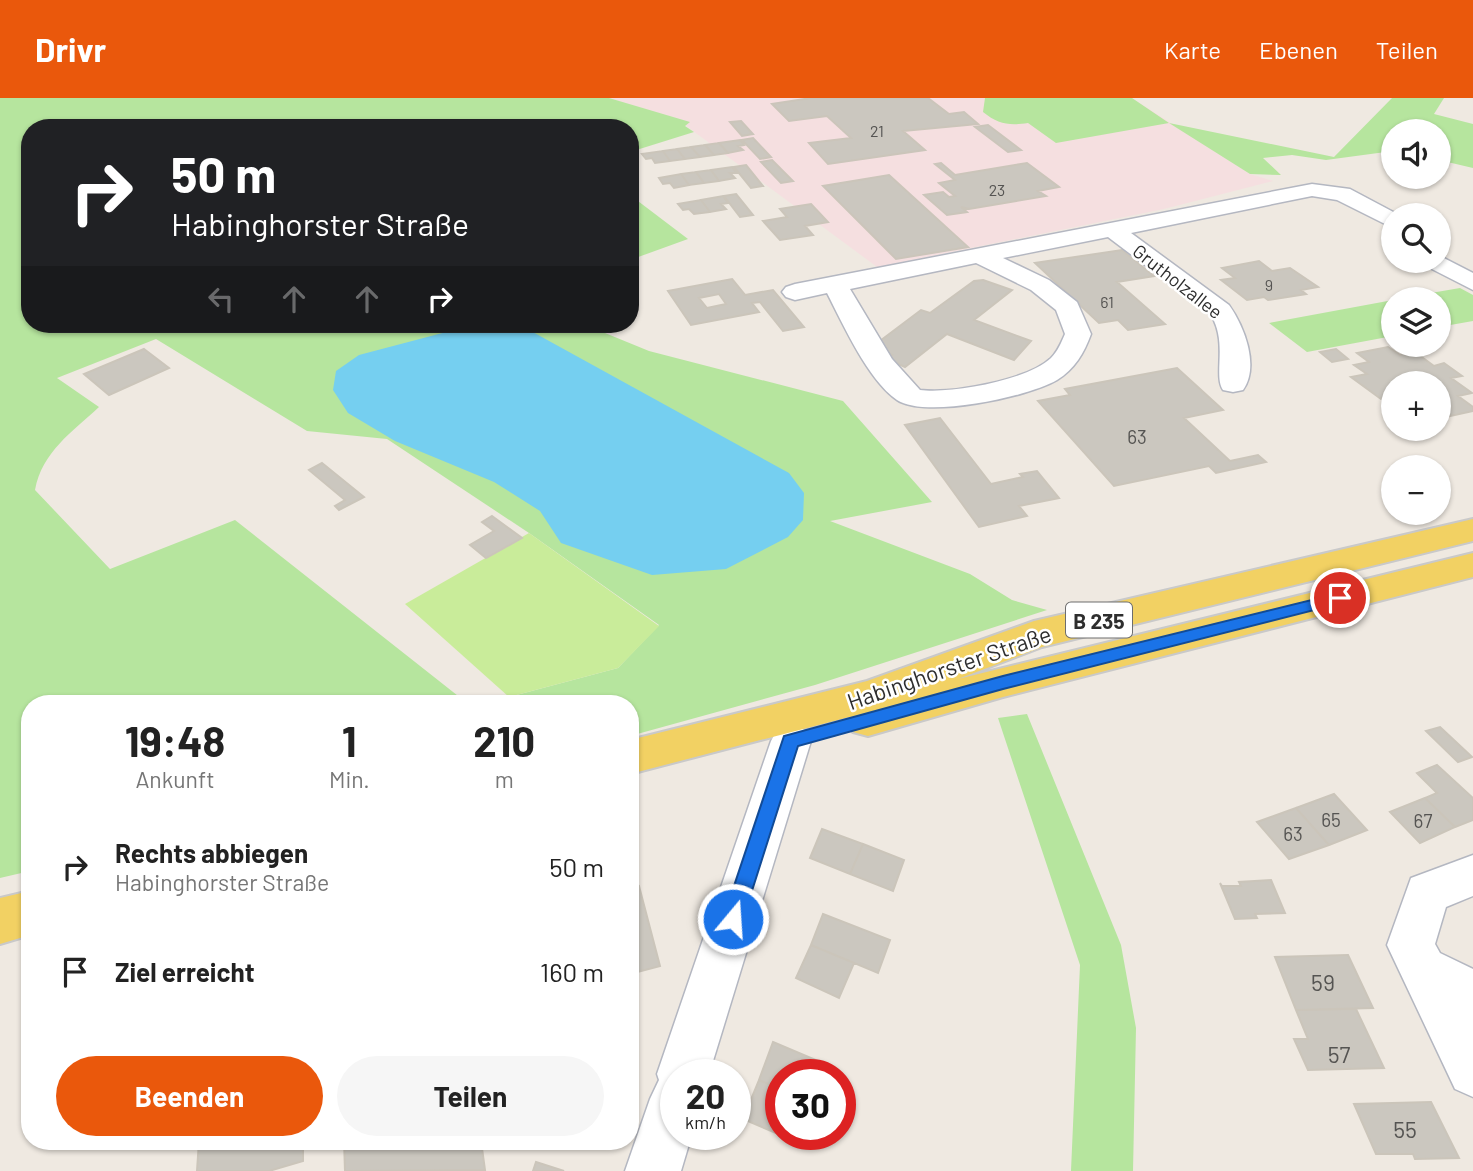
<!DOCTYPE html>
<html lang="de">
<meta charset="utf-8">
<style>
:root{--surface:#fff;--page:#f6f6f6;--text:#222;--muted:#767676;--accent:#ea580c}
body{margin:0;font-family:Barlow,sans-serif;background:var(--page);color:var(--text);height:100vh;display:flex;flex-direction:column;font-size:26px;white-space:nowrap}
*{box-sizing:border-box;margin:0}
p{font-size:23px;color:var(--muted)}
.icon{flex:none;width:38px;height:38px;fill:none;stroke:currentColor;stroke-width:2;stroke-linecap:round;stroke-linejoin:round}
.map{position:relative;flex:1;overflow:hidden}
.side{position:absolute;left:21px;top:597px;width:618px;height:455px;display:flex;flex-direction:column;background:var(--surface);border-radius:28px;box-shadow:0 2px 5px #0004}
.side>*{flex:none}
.hud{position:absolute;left:21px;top:21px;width:618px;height:214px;border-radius:28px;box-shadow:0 2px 5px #0004;background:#202124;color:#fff;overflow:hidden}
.fabs{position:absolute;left:1381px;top:21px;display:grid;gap:14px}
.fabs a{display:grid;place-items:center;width:70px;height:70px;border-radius:50%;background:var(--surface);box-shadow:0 2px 5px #0004;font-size:35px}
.speed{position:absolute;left:660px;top:961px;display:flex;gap:14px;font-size:35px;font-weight:700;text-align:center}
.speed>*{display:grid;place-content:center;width:91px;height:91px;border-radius:50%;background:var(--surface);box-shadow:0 2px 5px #0004;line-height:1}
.speed small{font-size:18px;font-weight:400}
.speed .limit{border:10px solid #d22;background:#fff;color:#111}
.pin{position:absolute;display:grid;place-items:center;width:60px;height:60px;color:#fff;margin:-30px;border:4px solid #fff;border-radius:50%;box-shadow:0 2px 7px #0007}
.me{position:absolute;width:77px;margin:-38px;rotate:18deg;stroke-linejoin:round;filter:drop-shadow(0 0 5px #0008)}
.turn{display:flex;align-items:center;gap:24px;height:147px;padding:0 35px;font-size:32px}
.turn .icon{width:91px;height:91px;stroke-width:2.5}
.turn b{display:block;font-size:49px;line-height:60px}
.lanes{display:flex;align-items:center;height:66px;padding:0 35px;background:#0003;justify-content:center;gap:35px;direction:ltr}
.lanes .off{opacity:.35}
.eta{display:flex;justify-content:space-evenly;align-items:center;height:119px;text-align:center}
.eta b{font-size:42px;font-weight:700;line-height:49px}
.button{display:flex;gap:14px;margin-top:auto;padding:14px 35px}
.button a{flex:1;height:80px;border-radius:42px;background:var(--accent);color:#fff;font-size:28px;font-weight:700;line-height:80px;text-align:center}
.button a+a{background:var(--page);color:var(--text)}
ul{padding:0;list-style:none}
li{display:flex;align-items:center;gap:21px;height:105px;padding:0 35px}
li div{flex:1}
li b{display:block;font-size:26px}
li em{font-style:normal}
header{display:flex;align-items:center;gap:42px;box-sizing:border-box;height:98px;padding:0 35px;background:var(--accent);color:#fff}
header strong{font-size:33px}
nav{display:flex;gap:38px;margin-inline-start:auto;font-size:24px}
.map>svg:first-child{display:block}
</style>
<header>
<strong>Drivr</strong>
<nav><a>Karte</a><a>Ebenen</a><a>Teilen</a></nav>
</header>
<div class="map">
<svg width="1473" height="1073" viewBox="0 0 1473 1073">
<rect width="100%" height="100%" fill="#efe9e1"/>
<!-- medical -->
<path fill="#f5dfe0" d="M609 0H1132L1250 76 1273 83 1164 111 877 169 685 27 689 24Z"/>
<!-- green -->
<path fill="#b6e59e" d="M0 0H609L690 24 685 28 694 34 630 54V30H30V226H583L649 253 843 303 932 404 830 423 970 476 1012 502 1047 512 815 587 630 638V606L518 605 509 599 618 570 659 527 529 435 387 341 307 333 156 241 57 280 99 309C72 334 42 354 35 392L110 471 235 422 467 605 30 606V773L0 780Z
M985 0H1132L1169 25 1334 59 1392 0H1444L1434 16 1473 26V70L1439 62 1438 33H1393V53L1326 62 1292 57 1263 60 1281 77 1250 76 1169 25 1056 45 1028 25C1009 28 998 26 983 14Z
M630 97 688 141 630 162Z
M1460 190 1473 197V223L1439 229 1438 201H1396Z
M1393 202V238L1307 254 1269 225Z
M1027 616 1121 847 1136 930 1133 1073H1071L1080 867 998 620Z"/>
<!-- pitch -->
<path fill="#c9ec9a" d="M529 435 659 528 618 570 509 599 405 506Z"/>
<!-- water -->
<path fill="#75cff0" d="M520 227 789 375 804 395 803 422 788 439 726 471 652 477 561 445 540 413 494 384 395 343 348 315 333 292 336 273 359 257 469 228Z"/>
<!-- building -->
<path fill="#cbc7bf" stroke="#cbc5ba" stroke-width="2" fill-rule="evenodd" d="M811 0H928L949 16 964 14 978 26 903 33 925 52 828 66 809 45 851 40 827 18 789 23 772 6Z
M741 23 753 36 742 38 730 24Z
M988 27 1021 52 1008 54 975 29Z
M753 40 771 59 760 61 742 42Z
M740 42 744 47 738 48 743 52 728 55 719 45Z
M719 45 728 55 714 57 705 47Z
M705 47 714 57 700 59 691 49Z
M691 49 700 59 685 61 677 51Z
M677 51 685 61 670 63 663 53Z
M663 53 670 63 655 65 652 60 646 61 642 56Z
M772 62 793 83 781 85 761 64Z
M941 65 955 77 1027 65 1059 89 1038 93 1046 98 969 111 961 109 967 114 947 117 924 97 943 94 949 99 955 98 939 85 955 82 935 66Z
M746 67 763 88 751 90 734 69Z
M732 69 737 75H730L735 80 719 83 711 72Z
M711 72 719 83 704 85 696 74Z
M696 74 704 85 689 87 681 76Z
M681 76 689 87 674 90 670 85 663 86 659 80Z
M889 77 968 149 896 161 823 88Z
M736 96 753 117 740 119 724 98Z
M723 98 728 105 721 106 726 111 710 114 701 102Z
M701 102 710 114 694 116 689 111 683 112 678 106Z
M811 106 828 124 805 128 813 137 780 142 763 123 787 119 780 111Z
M1122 152 1154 178 1117 184 1165 226 1128 232 1118 222 1099 225 1035 165Z
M1259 163 1272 173 1290 170 1318 189 1301 192 1306 196 1268 202 1264 199 1247 202 1221 182 1235 180 1222 170Z
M732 181 745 197 773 192 804 229 783 233 760 204 752 205 759 214 691 227 668 193ZM719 196 726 206 707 210 699 200Z
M983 182 1012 192 974 222 1031 243 1014 262 947 236 905 269 887 261 892 257 882 252 886 250 876 246 921 212 930 215 974 183Z
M1388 249 1400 257 1415 254 1434 268 1444 265 1462 278 1451 280 1472 295 1458 298 1473 309V313L1446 319 1438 314V285H1393V299L1381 301 1351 279 1367 276 1354 267 1369 264 1357 255Z
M144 251 169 270 109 297 84 276Z
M1336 251 1348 261 1332 264 1320 254Z
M1177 270 1223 312 1184 320 1230 363 1258 357 1266 364 1216 375 1209 368 1114 388 1038 303 1070 297 1065 291Z
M940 320 991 386 1023 379 1020 376 1037 373 1059 400 1019 408 1027 418 979 429 905 327Z
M322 365 364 399 339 412 335 408 345 402 309 372Z
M492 418 522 440 486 460 470 447 494 433 482 424Z
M1440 629 1472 659 1458 664 1426 633Z
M1437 667 1473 700V722L1455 729 1425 700 1437 695 1417 675Z
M1334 696 1367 732 1329 747 1296 710Z
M1425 700 1455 729 1420 745 1390 714Z
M1296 710 1329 747 1289 761 1257 724Z
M822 731 863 746 850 776 810 760Z
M863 746 904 762 893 793 850 776Z
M1271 782 1285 815 1255 816 1257 820 1235 821 1220 785 1222 788H1241L1239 784Z
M639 788 660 868 630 876V790Z
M823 816 890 842 878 875 811 847Z
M811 847 854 865 839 900 796 880Z
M1348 857 1373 910 1296 912 1275 859Z
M1356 911 1384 970 1308 972 1294 941H1308L1296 912Z
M773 944 830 968 827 976H780V991L759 982Z
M759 982 780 991V1036H807L804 1047 743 1021Z
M1431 1004 1459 1060 1415 1061 1413 1056H1376L1354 1006Z
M199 1043H303V1063L269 1073H197Z
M344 1043H481L485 1072 345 1073Z
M536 1064 564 1073H533Z"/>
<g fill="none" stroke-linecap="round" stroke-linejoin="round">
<!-- minor casing -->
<g stroke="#b4b7c1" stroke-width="3">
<path id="minor" d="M1312 86 1350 91 1399 117H1393V130L1337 102 1312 98 1131 135 1229 207C1244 228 1260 268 1243 292L1233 294 1223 292C1213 277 1228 245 1211 217L1108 139 1003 160 1049 182 1077 204 1091 236C1084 255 1075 271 1057 282 1028 299 925 321 897 302 868 282 843 226 827 195L795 202 786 199 782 194 786 189 795 186ZM976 165 1031 192 1056 212 1065 236C1061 245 1058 253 1051 260 1028 282 952 296 920 292L892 261 850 191Z
M1438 157 1473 175V192L1426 168 1422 163H1438Z
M791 627 805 632 811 643 709 976H676V1036H692L681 1073H625L650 1001 659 982 657 976 771 643 777 632Z
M1473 757V798L1446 809 1435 846 1440 855 1473 871V999L1455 991 1387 847 1411 780Z"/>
</g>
<!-- major casing -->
<g stroke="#c9c9c9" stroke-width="4">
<path id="major" d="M1473 421V443L1042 549 958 581 1473 455V479L1003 599 868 638 853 634 847 622 849 619 630 676V642L867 583 1034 523Z
M30 793V837L0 846V800Z"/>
</g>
<!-- minor -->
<use href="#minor" fill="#fff" fill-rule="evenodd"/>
<!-- major -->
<use href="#major" fill="#f2d163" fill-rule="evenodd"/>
</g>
<!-- route -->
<path fill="#1a73e8" stroke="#114b97" stroke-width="2" d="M1340 495 1348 500 1346 504 1003 591 798 648 743 821 740 828 733 831 726 828 723 821 784 638 1003 578Z"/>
<g text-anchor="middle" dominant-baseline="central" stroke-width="5" stroke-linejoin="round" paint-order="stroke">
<!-- far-number labels -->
<g font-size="16" fill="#555452">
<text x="877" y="32">21</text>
<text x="997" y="91">23</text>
<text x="1269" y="186">9</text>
<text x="1107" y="203">61</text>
</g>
<!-- far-street labels -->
<g font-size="19" fill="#2e2e2e" stroke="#fff">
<text transform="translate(1178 183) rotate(38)">Grutholzallee</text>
</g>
<!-- number labels -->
<g font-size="19" fill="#555452">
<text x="1137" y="338">63</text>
<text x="1331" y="721">65</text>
<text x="1423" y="722">67</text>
<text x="1293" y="735">63</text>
</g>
<!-- shield labels -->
<rect fill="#fff" stroke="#6d6d6d" stroke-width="2" x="1066" y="504.5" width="66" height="35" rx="5"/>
<g font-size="21" font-weight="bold" fill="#2e2e2e">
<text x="1099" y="522">B 235</text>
</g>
<!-- street labels -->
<g font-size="23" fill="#2e2e2e" stroke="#fff">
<text transform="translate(949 569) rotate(-19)">Habinghorster Straße</text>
</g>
<!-- near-number labels -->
<g font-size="23" fill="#555452">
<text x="1323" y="884">59</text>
<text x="1339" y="956">57</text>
<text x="1405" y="1031">55</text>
</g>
</g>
</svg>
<div class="fabs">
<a><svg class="icon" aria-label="sound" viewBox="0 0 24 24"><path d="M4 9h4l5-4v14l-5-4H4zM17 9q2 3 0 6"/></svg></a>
<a><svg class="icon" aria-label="search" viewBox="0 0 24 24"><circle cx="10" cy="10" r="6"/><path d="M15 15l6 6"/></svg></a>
<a><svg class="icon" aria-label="layers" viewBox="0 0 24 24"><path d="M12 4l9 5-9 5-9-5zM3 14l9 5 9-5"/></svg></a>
<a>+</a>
<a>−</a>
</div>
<div class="speed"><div>20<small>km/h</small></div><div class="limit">30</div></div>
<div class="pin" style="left:1340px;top:500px;background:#d93025"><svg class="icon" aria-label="arrive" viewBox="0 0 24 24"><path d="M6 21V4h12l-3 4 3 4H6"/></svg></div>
<svg class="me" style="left:733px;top:821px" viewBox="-20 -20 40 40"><circle r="17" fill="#1a73e8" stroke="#fff" stroke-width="3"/><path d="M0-11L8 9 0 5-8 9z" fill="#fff"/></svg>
<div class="hud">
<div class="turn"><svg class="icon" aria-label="right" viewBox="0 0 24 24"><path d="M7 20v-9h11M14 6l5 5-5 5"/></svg><div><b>50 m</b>Habinghorster Straße</div></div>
<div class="lanes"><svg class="icon off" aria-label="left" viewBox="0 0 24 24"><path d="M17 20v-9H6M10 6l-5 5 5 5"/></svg><svg class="icon off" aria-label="ahead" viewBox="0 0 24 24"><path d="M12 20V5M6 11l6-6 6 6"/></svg><svg class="icon off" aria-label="ahead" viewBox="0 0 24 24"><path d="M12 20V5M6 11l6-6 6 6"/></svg><svg class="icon" aria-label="right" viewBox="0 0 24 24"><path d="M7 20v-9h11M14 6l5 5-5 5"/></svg></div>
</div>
<section class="side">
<div class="eta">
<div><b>19:48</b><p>Ankunft</p></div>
<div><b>1</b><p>Min.</p></div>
<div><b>210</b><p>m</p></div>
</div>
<ul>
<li><svg class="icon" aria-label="right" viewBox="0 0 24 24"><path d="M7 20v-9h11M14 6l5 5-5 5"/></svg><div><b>Rechts abbiegen</b><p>Habinghorster Straße</p></div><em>50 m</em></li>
<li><svg class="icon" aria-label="arrive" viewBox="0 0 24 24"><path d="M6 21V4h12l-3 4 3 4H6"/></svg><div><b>Ziel erreicht</b></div><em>160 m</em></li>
</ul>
<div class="button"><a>Beenden</a><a>Teilen</a></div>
</section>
</div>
